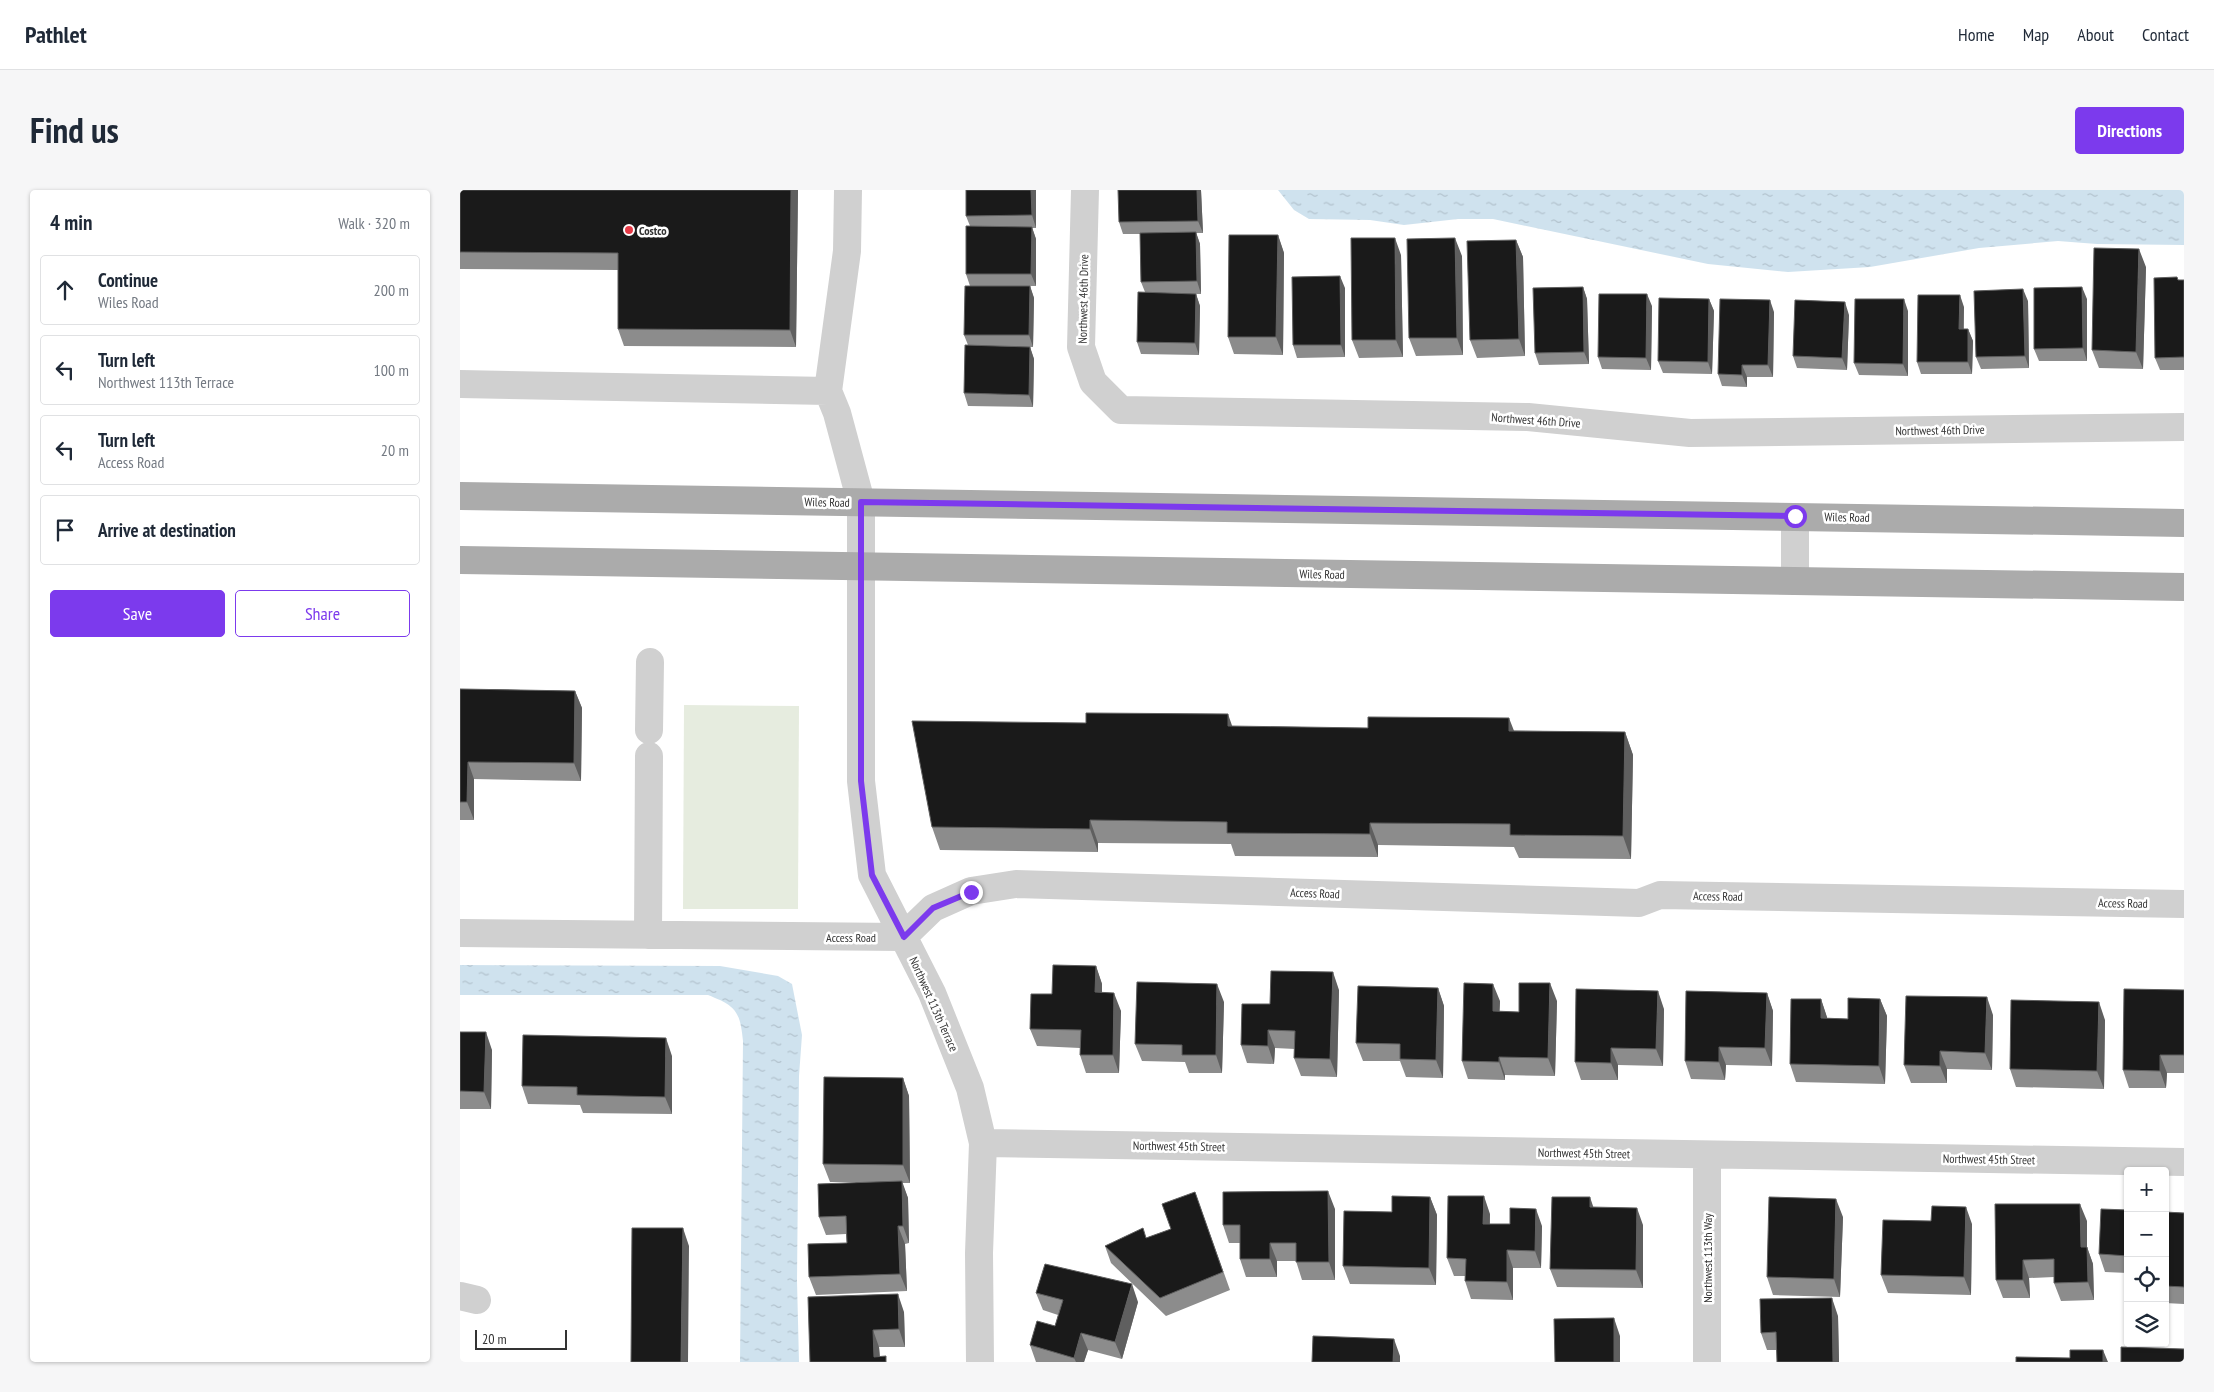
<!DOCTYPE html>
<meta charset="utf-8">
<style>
body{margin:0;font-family:"PT Sans Narrow",sans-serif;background:#f6f6f7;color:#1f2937}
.controls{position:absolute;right:15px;bottom:15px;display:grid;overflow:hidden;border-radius:5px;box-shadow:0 1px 4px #0004}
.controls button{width:45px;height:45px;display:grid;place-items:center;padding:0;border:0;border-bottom:1px solid #e0e1e3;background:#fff;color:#1f2937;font:25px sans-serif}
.scale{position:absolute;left:15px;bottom:12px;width:92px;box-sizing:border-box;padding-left:5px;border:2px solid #333;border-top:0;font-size:14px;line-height:18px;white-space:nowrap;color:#333;-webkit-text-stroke:4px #fff;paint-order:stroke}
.stop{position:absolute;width:15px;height:15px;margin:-11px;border:4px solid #7c3aed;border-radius:50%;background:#fff}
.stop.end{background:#7c3aed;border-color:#fff;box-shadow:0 1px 5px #0008}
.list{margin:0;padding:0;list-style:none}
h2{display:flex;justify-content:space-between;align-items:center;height:65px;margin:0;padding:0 20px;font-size:21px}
h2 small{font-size:16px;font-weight:400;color:#747a83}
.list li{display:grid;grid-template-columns:32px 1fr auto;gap:15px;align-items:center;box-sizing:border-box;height:70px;margin:0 10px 10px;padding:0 10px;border:1px solid #e0e1e3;border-radius:5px}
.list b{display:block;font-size:19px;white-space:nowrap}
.list p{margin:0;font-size:16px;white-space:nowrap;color:#747a83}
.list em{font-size:16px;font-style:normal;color:#747a83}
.actions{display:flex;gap:10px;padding:15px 20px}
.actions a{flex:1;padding:11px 0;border:1px solid #7c3aed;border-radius:5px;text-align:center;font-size:18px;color:#7c3aed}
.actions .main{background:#7c3aed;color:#fff}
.icon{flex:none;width:28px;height:28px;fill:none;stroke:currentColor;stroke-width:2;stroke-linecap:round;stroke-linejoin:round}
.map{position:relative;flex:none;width:1724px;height:1172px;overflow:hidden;border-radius:5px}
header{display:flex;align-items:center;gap:30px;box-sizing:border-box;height:70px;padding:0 25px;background:#fff;border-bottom:1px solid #e0e1e3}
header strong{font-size:24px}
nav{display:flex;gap:28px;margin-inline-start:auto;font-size:18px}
.intro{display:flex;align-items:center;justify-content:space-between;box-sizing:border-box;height:120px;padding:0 30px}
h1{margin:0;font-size:35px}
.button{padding:12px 22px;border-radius:5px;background:#7c3aed;color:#fff;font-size:18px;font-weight:700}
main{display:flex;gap:30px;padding:0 30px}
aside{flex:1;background:#fff;border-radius:5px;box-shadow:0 1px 4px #0004}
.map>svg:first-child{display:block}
</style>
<header>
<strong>Pathlet</strong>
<nav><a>Home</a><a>Map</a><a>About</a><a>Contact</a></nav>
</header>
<div class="intro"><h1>Find us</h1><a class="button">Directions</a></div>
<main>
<aside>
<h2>4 min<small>Walk · 320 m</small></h2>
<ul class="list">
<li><svg class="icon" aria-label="ahead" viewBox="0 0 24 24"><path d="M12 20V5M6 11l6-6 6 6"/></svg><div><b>Continue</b><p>Wiles Road</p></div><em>200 m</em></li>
<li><svg class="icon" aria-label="left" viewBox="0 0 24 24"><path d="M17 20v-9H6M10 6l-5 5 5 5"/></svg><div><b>Turn left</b><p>Northwest 113th Terrace</p></div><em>100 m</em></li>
<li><svg class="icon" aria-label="left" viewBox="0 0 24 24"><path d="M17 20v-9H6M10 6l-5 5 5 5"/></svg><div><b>Turn left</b><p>Access Road</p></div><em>20 m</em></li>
<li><svg class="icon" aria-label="arrive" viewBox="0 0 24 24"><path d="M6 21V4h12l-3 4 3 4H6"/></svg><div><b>Arrive at destination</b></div></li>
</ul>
<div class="actions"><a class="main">Save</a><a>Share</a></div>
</aside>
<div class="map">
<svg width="1724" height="1172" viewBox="0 0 1724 1172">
<defs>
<pattern id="water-ripples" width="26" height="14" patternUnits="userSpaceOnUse" patternTransform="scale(1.25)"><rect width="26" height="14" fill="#cfe2ee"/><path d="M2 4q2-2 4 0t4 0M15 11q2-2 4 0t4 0" fill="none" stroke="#b2c2cd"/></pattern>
</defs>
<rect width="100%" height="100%" fill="#fff"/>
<!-- grass -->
<path fill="#e6ecdf" d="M224,515l115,1 -1,203h-115z"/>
<!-- water -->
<path fill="url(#water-ripples)" d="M818,0h906v55l-87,-1 -39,-3 -79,7 -109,19 -82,5 -80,-8 -215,-45h-35l-54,6 -34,-5 -61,-1 -15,-9z
M0,775l260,1 58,10 14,8 10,51 -3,41 -2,205 2,81h-59l3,-321c-3,-30 -7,-35 -35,-46h-248z"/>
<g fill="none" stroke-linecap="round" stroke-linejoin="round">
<!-- minor -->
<path stroke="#d0d0d0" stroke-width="28" d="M388,0l-1,61 -19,140 9,22 24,89v279l11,94 60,118 38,95 13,55 -4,110 1,109
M625,0l-4,157 12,35 28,28 407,7 162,16 494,-6
M0,194l368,7
M1335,327v64
M189,540l1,-68
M0,743l443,4 30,-29 38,-17 45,-7 623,19 21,-8 524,9
M188,745l1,-179
M523,953l1201,19
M1247,965v207
M0,1106l17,4"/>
<!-- major -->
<path stroke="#ababab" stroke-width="28" d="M0,306l1724,27
M0,370l1724,27"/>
</g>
<!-- wall -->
<path fill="#8c8c8c" d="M0,0h338l-2,157 -172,-1 -6,-17v-59l-158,-1z
M576,0v38h-4l4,11v47h-6l4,12 -1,49h-3l4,12 -1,48 -65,-1 -4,-13 4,-48 -4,-10 6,-49 -4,-12 4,-48 -4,-10z
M741,0l2,43h-7l4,11 1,50h-7h2l4,12 -1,49 -58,-1 -4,-12 8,-50 -4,-10 -1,-48h-17l-4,-12z
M818,45l6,18 -1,102 -49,-1 -6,-17z
M1056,50l7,17 2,99 -48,2 -7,-18z
M941,65l2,102 -44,1 -7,-18z
M1002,66l1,99 -47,1 -7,-18z
M1686,77l-3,102 -44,-1 -7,-18z
M1718,90h6v90h-24l-5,-12z
M1123,97l4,12 2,65 -50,1 -4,-12z
M885,98v69l-48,1 -4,-13z
M1249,109l5,12 -2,63 -49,-1 -5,-12z
M1627,109v62h-48l-5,-12z
M1568,111l1,67 -48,1 -5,-12z
M1192,116l-1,64 -49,-1 -4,-12z
M1504,117v22h4l5,12 -1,33h-51l-4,-12z
M1448,121v65l-49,-1 -5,-12z
M1314,122l-1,65h-26v10l-25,-1 -4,-12z
M1389,125l-2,55 -50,-2 -4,-12z
M0,499l115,2 7,17 -1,73 -107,-2v41h-14z
M773,537l392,5 8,23 -2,104 -112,-1 -5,-11 -136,-2v12l-143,-1 -4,-12 -133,-1v9l-158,-2 -8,-23z
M636,776l6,18v9l19,18 -2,62h-33l-6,-18v-7l-43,-2 -7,-17 22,-35z
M978,798l6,18 -1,72 -37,-1 -6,-16h-37l-7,-18z
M879,800l-2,87 -36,-1 -7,-18 1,-9 -20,-1 -1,16 -27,-1 -6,-18 29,-41z
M1724,800v83h-17l-1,15h-37l-6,-18z
M1307,803l6,18 -1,55 -46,-1 -1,15 -34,-1 -6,-18z
M1361,809l6,19 21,1 32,-20 7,17 -2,68 -89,-2 -6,-18z
M1040,811l-1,11h20l38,-11 -2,75 -50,-1v5l-37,-1 -6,-18z
M764,812l-2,71h-33l-4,-11 -43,-1 -7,-17z
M1204,819l-1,57 -45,-1v15h-37l-6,-18z
M1533,825l-1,55 -45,-1v14h-36l-7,-18z
M1645,830l-1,69 -88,-2 -6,-18z
M0,842l32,18 -1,59h-31z
M212,866v58l-89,-1 -3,-8 -52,-1 -6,-18z
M443,888l6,18 1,87h-8l6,15 1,45 -4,1 2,47 -91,4 -7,-18 38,-34 -1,-9 -20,1 -7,-18 37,-35h-26l-7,-18z
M735,1002l35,98 -64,26 -55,-53 -6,-17 41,-8 25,-9z
M970,1007l7,18 -1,70 -86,-1 -7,-18 49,-54z
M1535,1014l92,17v26l6,17 1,36 -33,1 -7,-18v-6l-25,1 1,20h-27l-7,-18z
M1134,1017l49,18v63l-86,-1 -7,-18z
M875,1019v71h-33l-6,-19h-19v16h-31l-6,-18v-16h-11l-6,-18z
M1668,1020v63l-23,-1 -6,-18z
M1705,1022l19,1v91l-19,-1z
M1030,1024v10l52,2 -1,42h-28v32l-42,-1 -6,-18v-5h-11l-7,-18z
M1383,1027l-3,80 -67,-2 -6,-18z
M1512,1034l-1,71 -83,-2 -7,-18z
M576,1103l102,9 -16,57 -34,-9 -4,12h-48l-6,-17 25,-19 3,-11 -15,-5z
M444,1122l1,35h-26l1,9 -70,6z
M1378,1126l1,46h-62v-12h-10l-6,-17z"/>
<!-- shaded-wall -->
<path fill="#5f5f5f" d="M331,0h7l-2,157 -6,-17z
M571,0h5v38l-4,-13z
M737,0h4l2,43 -5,-12z
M572,37l4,12v47l-5,-12z
M736,42l4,12 1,50 -4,-13z
M818,45l6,18 -1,102 -7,-18z
M935,48l6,17 2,102 -7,-17z
M995,48l7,18 1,99 -6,-17z
M1056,50l7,17 2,99 -6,-17z
M1679,59l7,18 -3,102 -7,-17z
M880,86l5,12v69l-4,-12z
M570,96l4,12 -1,49 -4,-12z
M1123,97l4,12 2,65 -5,-12z
M1622,97l5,12v62l-4,-13z
M1563,99l5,12 1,67 -4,-12z
M736,104l4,12 -1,49 -4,-12z
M1187,104l5,12 -1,64 -5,-12z
M1500,105l4,12 -1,34 -4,-12z
M1249,109l5,12 -2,63 -4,-12z
M1444,109l4,12v65l-5,-12z
M1310,110l4,12 -1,65 -5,-12z
M1385,112l4,13 -2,55 -5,-12z
M1508,139l5,12 -1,33 -4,-12z
M570,157l4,12 -1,48 -4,-12z
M1282,175l5,12v10l-5,-12z
M115,501l7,17 -1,73 -7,-18z
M768,524l8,23 -8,-11z
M1049,528l9,23 -9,-10z
M1165,542l8,23 -2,104 -8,-23z
M8,572l6,17v41l-7,-18z
M630,630l8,23v9l-8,-23z
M910,633l8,22v12l-8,-23z
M636,776l6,18v26l-7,-18z
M873,782l6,18 -2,87 -7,-18z
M1090,793l7,18 -2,75 -7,-18z
M757,794l7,18 -2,71 -6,-18z
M1033,794l7,17 -1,28 -6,-18z
M978,798l6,18 -1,72 -7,-18z
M1198,801l6,18 -1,57 -7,-17z
M654,803l7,18 -2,62 -6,-18z
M1307,803l6,18 -1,55 -7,-18z
M1527,807l6,18 -1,55 -7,-17z
M1361,809l6,18v19l-6,-18z
M1420,809l7,17 -2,68 -6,-18z
M1639,812l6,18 -1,69 -7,-18z
M808,840l7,18 -1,16 -6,-18z
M26,842l6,18 -1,59 -7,-17z
M206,848l6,18v58l-7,-17z
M1259,857l7,18 -1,15 -6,-18z
M1151,858l7,17v15l-7,-17z
M1480,861l7,18v14l-7,-17z
M1700,865l7,18 -1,15 -6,-17z
M1039,867l6,18v5l-6,-18z
M443,888l6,18 1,87 -7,-18z
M442,991l6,17 1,45 -6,-17z
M868,1001l7,18v71l-6,-18z
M1024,1006l6,18 -1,27 -6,-17z
M970,1007l7,18 -1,70 -7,-17z
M1130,1007l6,18 -6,-8z
M1376,1009l7,18 -3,80 -6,-18z
M1620,1014l7,17v26l6,17 1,36 -6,-18 -7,-35z
M1506,1017l6,17 -1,71 -7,-18z
M1177,1018l6,17v63l-7,-18z
M1076,1019l6,17 -1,42 -6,-17z
M438,1036l7,18 2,47 -7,-17z
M223,1038l6,18 -1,116h-7z
M810,1053l7,18v16l-7,-18z
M1047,1060l6,18v32l-6,-18z
M1563,1070l6,18 1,20 -7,-18z
M672,1094l6,18 -16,57 -7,-17z
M438,1104l6,18 1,35 -6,-18z
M1372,1108l6,18 1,46h-6z
M1154,1128l6,18v26h-6z
M413,1140l6,17 1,15 -6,-5z
M621,1143l7,17 -4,12h-8l-2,-4z
M934,1149l6,17v6h-7z
M1643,1160l5,12h-5z"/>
<!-- building -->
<path fill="#1a1a1a" stroke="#5f5f5f" d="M0,0h331l-1,140 -172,-1v-76l-158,-1z
M506,0h65l1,25 -66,1z
M658,0h79l1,31 -79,1z
M506,36l66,1 -1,47h-65z
M736,42l1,49 -56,1 -1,-49z
M769,45h49l-2,102h-48z
M891,48h44l1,102h-44z
M995,48l2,100h-48l-2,-99z
M1056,50l3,99 -49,1 -3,-99z
M1634,58l45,1 -3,103 -44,-2z
M880,86l1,69h-48l-1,-68z
M1717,87l1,3h6v77l-29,1 -1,-80z
M505,96h65l-1,49h-65z
M1123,97l1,65 -49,1 -2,-65z
M1622,97l1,61 -49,1v-61z
M1563,99l2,67 -49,1 -2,-66z
M678,102l58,2 -1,49 -58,-1z
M1139,104h48l-1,64 -48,-1z
M1458,105h42l-1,34h9v33h-51z
M1199,108l50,1 -1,63 -50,-1z
M1260,109l50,1 -2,65h-26v10l-24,-1z
M1395,109h49l-1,65 -49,-1z
M1335,110l50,2 -3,56 -49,-2z
M505,155l65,2 -1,48 -65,-2z
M0,499l115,2 -1,72 -106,-1 -1,40h-7z
M626,523l142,1v12l140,2v-11l141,1v13l116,1 -2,104 -113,-1v-11l-140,-1v11l-143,-1v-11l-137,-2v9l-158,-2 -20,-106 174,2z
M593,775l43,1 -1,26 19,1 -1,62h-33l1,-25 -51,-1 1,-35h21z
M811,781l62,1 -3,87 -36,-1 1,-27 -27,-1v16l-27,-1 1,-41h28z
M677,792l80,2 -1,71h-34v-10l-47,-1z
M1004,793l29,1v27l26,1v-29h31l-2,75 -49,-1v5l-37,-1z
M898,796l80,2 -2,72 -36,-1v-15l-44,-1z
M1116,799l82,2 -2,58 -45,-1v15l-36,-1z
M1664,799l60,1v65h-24v16l-37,-1z
M1226,801l81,2 -2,55 -46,-1v15l-34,-1z
M1446,806l81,1 -2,56 -45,-2v15l-36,-1z
M1388,808l32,1 -1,67 -89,-2 1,-65h30v19l27,1z
M1551,810l88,2 -2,69 -87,-2z
M0,842h26l-2,60 -24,-1z
M63,845l143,3 -1,59 -88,-2v-8l-55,-1z
M364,887l79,1v87l-80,-1z
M442,991l1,45h-5l2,48 -91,3 -1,-33 39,-1 -1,-27 -27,1 -1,-33z
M868,1001l1,71h-33v-19h-26v16h-30v-34h-17v-33z
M735,1002l28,80 -63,26 -55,-52 38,-18 3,10 25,-9 -9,-25z
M932,1006l38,1 -1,71 -86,-2 1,-55 48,1z
M988,1006h36l-1,28h27v-16l26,1 -1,42 -28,-1v32l-42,-1 1,-22 -19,-1z
M1092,1007h38v10l47,1 -1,62 -86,-1z
M1309,1007l67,2 -2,80 -67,-2z
M1535,1014h85l1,43h6l1,35 -34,1v-24l-31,1v20h-27z
M1472,1016l34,1 -2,70 -83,-2 2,-55 48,1z
M1641,1019l27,1v46l-29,-2z
M1705,1022l19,1v74l-19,-1z
M172,1038h51l-2,134h-50z
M585,1074l87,20 -17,58 -34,-9 -7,25 -44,-13 7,-24 18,5 8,-26 -27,-7z
M438,1104l1,35 -26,1 1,27 12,-1v6h-76l-2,-65z
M1372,1108l1,64h-56l-1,-30 -15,1 -1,-34z
M1154,1128v44h-59l-1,-43z
M853,1146l81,3 -1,23h-81z
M1661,1157l63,2v13h-63z
M1610,1160h33v12h-87v-5l54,1z"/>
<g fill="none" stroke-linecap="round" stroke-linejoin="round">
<!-- route -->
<path stroke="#7c3aed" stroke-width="6" d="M511,702l-38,16 -29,29 -32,-62 -11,-94v-279l934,14"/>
</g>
<!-- markers -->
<circle fill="#e63946" stroke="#fff" stroke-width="2" cx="169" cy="40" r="5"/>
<g text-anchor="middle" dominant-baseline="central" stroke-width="5" stroke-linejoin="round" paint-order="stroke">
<!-- poi labels -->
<g font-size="12" font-weight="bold" fill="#333" stroke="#fff" text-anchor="start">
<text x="179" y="40">Costco</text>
</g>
<!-- street labels -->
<g font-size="12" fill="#333" stroke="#fff">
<text transform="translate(623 109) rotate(-89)">Northwest 46th Drive</text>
<text transform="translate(1076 230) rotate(4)">Northwest 46th Drive</text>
<text transform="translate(1480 240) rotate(-1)">Northwest 46th Drive</text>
<text transform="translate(367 312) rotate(1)">Wiles Road</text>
<text transform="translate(1387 327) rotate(1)">Wiles Road</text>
<text transform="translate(862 384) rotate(1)">Wiles Road</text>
<text transform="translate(855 703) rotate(2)">Access Road</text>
<text transform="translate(1258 706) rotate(1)">Access Road</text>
<text transform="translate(1663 713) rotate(1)">Access Road</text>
<text x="391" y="747">Access Road</text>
<text transform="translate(474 814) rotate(66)">Northwest 113th Terrace</text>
<text transform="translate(719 956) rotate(1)">Northwest 45th Street</text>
<text transform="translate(1124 963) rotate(1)">Northwest 45th Street</text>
<text transform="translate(1529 969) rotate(1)">Northwest 45th Street</text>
<text transform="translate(1247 1068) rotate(-90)">Northwest 113th Way</text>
</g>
</g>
</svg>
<div class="controls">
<button>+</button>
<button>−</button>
<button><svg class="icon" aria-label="locate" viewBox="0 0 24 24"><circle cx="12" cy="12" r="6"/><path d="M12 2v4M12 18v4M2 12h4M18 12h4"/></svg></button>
<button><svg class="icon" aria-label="layers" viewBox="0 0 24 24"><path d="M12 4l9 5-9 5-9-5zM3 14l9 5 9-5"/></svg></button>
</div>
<div class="scale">20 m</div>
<div class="stop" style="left:1335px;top:326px"></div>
<div class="stop end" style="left:511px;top:702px"></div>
</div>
</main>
